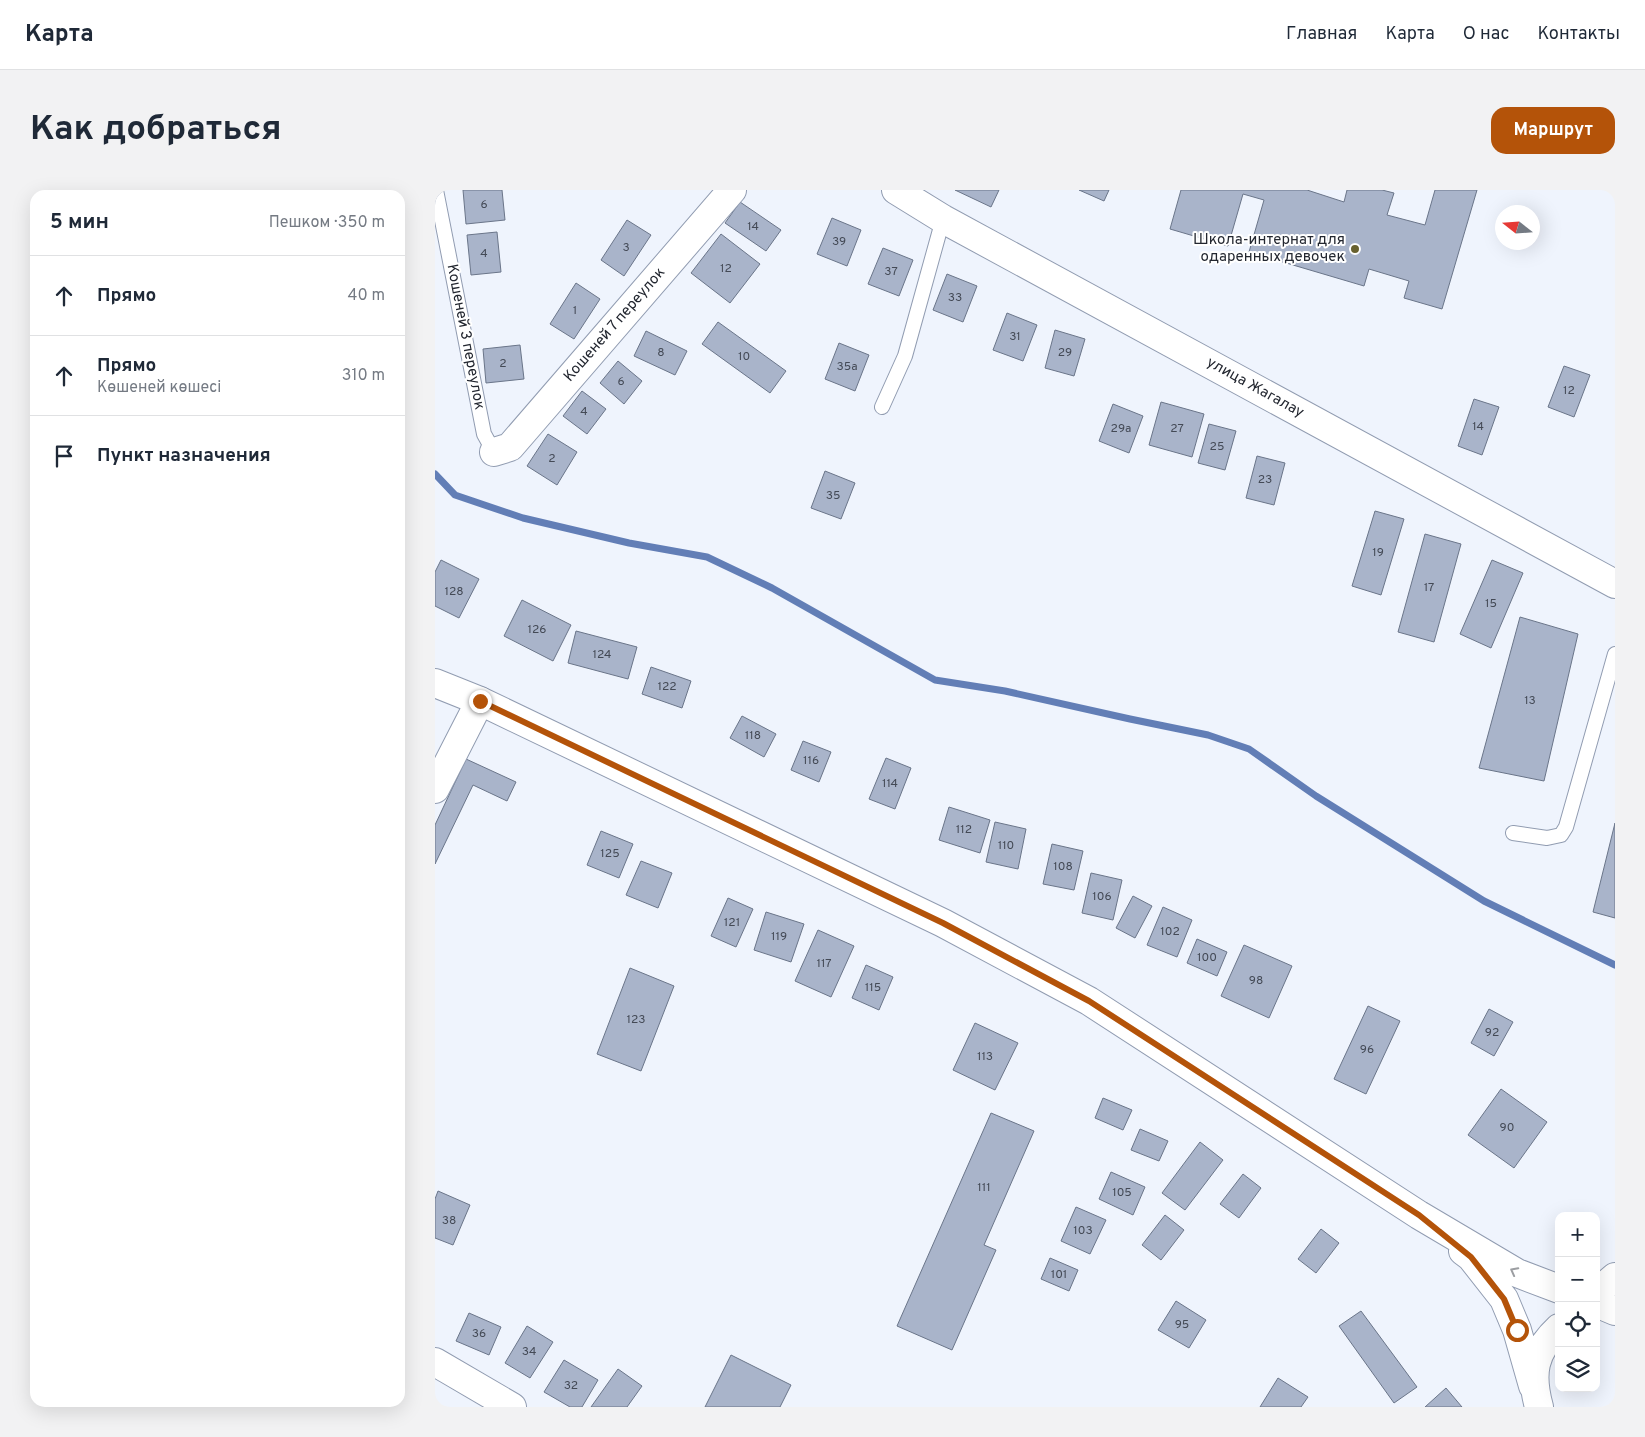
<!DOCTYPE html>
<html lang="ru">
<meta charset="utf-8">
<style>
body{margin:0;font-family:Overpass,sans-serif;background:#f2f2f3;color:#1f2937}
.controls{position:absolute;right:15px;bottom:15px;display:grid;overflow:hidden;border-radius:10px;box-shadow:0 5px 20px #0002}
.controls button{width:45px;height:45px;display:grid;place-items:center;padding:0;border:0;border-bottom:1px solid #e0e1e3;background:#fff;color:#1f2937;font:25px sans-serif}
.compass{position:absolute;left:1060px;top:15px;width:45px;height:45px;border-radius:50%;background:#fff;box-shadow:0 5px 20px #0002;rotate:287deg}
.stop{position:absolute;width:15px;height:15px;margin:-11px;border:4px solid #b45309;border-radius:50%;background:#fff}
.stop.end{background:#b45309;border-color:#fff;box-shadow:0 1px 5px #0008}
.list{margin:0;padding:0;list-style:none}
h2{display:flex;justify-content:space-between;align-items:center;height:65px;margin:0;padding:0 20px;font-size:21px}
h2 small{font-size:16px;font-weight:400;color:#747a83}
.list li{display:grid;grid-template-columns:32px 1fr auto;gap:15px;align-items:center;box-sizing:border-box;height:80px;padding:0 20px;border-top:1px solid #e0e1e3}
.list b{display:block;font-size:19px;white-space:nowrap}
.list p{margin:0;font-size:16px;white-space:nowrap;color:#747a83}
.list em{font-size:16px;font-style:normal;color:#747a83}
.icon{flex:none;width:28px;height:28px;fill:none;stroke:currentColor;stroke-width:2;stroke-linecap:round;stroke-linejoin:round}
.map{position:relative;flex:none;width:1180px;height:1217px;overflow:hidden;border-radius:15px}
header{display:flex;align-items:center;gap:30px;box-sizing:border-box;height:70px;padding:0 25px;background:#fff;border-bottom:1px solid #e0e1e3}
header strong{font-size:24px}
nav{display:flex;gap:28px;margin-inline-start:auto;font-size:18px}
.intro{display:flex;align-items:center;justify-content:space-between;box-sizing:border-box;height:120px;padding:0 30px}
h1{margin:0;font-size:35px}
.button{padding:12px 22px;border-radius:15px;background:#b45309;color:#fff;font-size:18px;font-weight:700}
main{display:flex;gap:30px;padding:0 30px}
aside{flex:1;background:#fff;border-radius:15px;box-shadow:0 5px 20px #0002}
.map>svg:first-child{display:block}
</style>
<header>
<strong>Карта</strong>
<nav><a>Главная</a><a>Карта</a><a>О нас</a><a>Контакты</a></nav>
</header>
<div class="intro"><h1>Как добраться</h1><a class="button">Маршрут</a></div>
<main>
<aside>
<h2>5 мин<small>Пешком · 350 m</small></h2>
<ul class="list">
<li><svg class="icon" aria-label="ahead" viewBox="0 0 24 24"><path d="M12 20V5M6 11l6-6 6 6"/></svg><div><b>Прямо</b></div><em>40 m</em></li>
<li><svg class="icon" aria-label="ahead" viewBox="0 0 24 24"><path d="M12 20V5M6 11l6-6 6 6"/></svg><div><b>Прямо</b><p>Көшеней көшесі</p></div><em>310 m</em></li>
<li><svg class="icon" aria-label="arrive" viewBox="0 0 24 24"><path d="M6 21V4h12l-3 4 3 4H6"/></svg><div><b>Пункт назначения</b></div></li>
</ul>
</aside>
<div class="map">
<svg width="1180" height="1217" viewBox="0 0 1180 1217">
<rect width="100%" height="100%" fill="#eff4fd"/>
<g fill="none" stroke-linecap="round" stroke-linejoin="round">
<!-- stream -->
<path stroke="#627eb6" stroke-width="7" d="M0,284l20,21 68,23 106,25 78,14 65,31 163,92 70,11 125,28 78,16 41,14 67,47 168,105 131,64"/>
</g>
<!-- building -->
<path fill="#a9b4ca" stroke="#6a7589" d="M28,0h39l3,30 -39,4z
M520,0h44l-8,17z
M644,0h30l-5,11z
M746,0h126l37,12 3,-12h35l12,3 -7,22 38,10 10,-35h42l-35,119 -38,-11 5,-17 -40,-12 -5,17 -115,-34 15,-52 -21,-6 -15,52 -58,-17z
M305,12l41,28 -15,21 -41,-28z
M397,28l29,12 -14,36 -30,-12z
M192,30l24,15 -27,41 -23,-16z
M62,42l4,40 -30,3 -4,-40z
M286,44l39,30 -30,39 -39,-30z
M448,58l30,12 -14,36 -31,-12z
M512,84l30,12 -14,36 -30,-12z
M141,93l24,16 -26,40 -24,-15z
M572,123l30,12 -14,36 -30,-11z
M283,132l68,49 -16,22 -68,-49z
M620,140l30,9 -11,37 -29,-8z
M211,141l41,20 -12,24 -41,-19z
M404,153l30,12 -14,36 -30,-12z
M85,155l4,34 -38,4 -3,-34z
M183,171l24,20 -18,23 -24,-21z
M1129,176l26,9 -16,42 -26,-10z
M147,201l24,18 -19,25 -24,-18z
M1039,209l25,8 -17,48 -24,-9z
M726,212l43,12 -12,43 -43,-12z
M678,214l30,12 -14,37 -30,-12z
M774,234l27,7 -11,39 -27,-7z
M113,244l29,18 -20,33 -30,-19z
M822,266l28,7 -11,42 -28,-7z
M390,281l30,12 -14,36 -30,-11z
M940,321l29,8 -23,76 -29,-9z
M990,344l36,10 -27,98 -36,-10z
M6,370l38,19 -20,39 -24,-12v-34z
M1057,370l31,13 -32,75 -31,-14z
M87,410l49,25 -18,36 -49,-25z
M1085,427l58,17 -34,147 -65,-13z
M141,441l61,16 -9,32 -60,-16z
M216,477l40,14 -9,27 -40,-14z
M307,526l34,18 -12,23 -34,-19z
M368,551l28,11 -12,30 -28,-12z
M451,568l25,10 -16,41 -26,-10z
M31,569l50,23 -9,19 -34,-16 -38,79v-39z
M514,617l41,13 -10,33 -41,-13z
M560,632l31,7 -8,40 -32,-7z
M1180,633v95l-22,-6z
M166,641l32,13 -14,34 -32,-13z
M617,654l31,7 -9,39 -31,-6z
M206,671l31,12 -14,35 -32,-13z
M656,683l31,7 -9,40 -31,-7z
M698,706l19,10 -17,32 -19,-10z
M293,708l25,11 -17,38 -25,-11z
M728,717l29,13 -15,37 -30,-12z
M331,722l38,12 -13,38 -37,-12z
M383,740l36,16 -23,51 -36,-16z
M762,749l30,13 -10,24 -30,-13z
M809,755l48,21 -23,52 -48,-22z
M431,775l27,12 -14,33 -27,-12z
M195,778l44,18 -33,85 -44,-17z
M933,816l32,15 -34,73 -32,-15z
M1054,819l24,13 -19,34 -23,-13z
M540,833l43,20 -23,47 -42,-20z
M1066,899l46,33 -33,46 -46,-33z
M668,908l29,12 -9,20 -28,-12z
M556,923l43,18 -50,114 12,5 -44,100 -55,-24z
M705,939l28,12 -9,20 -28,-11z
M765,952l23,18 -38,50 -23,-17z
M676,982l34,15 -12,28 -34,-16z
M808,984l18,14 -22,30 -19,-14z
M3,1001l32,14 -17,40 -18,-7v-39z
M641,1017l30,13 -16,34 -29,-13z
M730,1025l19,15 -23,30 -19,-15z
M886,1039l18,14 -23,30 -18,-14z
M615,1068l28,12 -9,21 -28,-12z
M741,1111l30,19 -17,28 -31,-18z
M926,1121l56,76 -23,16 -55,-77z
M34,1123l32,14 -12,28 -33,-14z
M92,1136l26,16 -23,36 -25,-15z
M296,1165l60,30 -11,22h-75z
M129,1170l34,20 -16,27h-12l-26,-15z
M183,1179l24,17 -15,21h-36z
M843,1188l30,19 -7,10h-41z
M1011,1198l16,19h-37z"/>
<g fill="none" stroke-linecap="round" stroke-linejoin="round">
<defs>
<path id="service" d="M1,0l48,244 10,18
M447,217l23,-51 38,-137
M1078,643l34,5 14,-3 5,-8 49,-173"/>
<path id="minor" d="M461,0l47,29 672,365
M59,262l16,-5 222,-257
M0,599l45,-88
M0,1172l77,45"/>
<path id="secondary" d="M0,493l45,18 463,222 146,78 330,214 98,58 42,16
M1028,1061l8,6 33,42 13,31 16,56
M1161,1103l19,-16
M1161,1113l19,8
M1104,1217c-9,-33 -6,-55 20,-79"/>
</defs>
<!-- service casing -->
<use href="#service" stroke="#919cb1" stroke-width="16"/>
<!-- minor casing -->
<use href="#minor" stroke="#919cb1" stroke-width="30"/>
<!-- secondary casing -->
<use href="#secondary" stroke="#919cb1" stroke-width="30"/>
<!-- service -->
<use href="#service" stroke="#fff" stroke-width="14"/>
<!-- minor -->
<use href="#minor" stroke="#fff" stroke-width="28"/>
<!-- secondary -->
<use href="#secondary" stroke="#fff" stroke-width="28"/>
</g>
<!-- one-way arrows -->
<defs><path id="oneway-chevron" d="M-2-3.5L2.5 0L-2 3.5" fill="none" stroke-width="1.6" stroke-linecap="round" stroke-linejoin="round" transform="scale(1.25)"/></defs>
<use stroke="#9c9ea2" href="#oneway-chevron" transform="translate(1079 1081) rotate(-152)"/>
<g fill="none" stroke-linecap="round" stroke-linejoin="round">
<!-- route -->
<path stroke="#b45309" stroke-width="6" d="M45,511l463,222 146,78 330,214 52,42 33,42 13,31"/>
</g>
<!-- markers -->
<circle fill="#68612e" stroke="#fff" stroke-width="2" cx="920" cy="59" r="5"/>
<g text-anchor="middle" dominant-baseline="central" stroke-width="4" stroke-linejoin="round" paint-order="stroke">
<!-- number labels -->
<g font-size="12" fill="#444a56">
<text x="49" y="15">6</text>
<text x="318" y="37">14</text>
<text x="404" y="52">39</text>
<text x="191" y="58">3</text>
<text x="49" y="64">4</text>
<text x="291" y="79">12</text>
<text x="456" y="82">37</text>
<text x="520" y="108">33</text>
<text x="140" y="121">1</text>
<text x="580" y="147">31</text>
<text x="226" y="163">8</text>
<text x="630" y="163">29</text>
<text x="309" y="167">10</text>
<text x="68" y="174">2</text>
<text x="412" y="177">35а</text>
<text x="186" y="192">6</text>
<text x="1134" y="201">12</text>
<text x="149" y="222">4</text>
<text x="1043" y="237">14</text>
<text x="686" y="239">29а</text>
<text x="742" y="239">27</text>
<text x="782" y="257">25</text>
<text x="117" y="269">2</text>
<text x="830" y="290">23</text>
<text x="398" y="306">35</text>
<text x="943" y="363">19</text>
<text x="994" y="398">17</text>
<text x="19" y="402">128</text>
<text x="1056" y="414">15</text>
<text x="102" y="440">126</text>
<text x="167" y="465">124</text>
<text x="232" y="497">122</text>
<text x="1095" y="511">13</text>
<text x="318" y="546">118</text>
<text x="376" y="571">116</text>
<text x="455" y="594">114</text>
<text x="529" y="640">112</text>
<text x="571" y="656">110</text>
<text x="175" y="664">125</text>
<text x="628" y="677">108</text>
<text x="667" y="707">106</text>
<text x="297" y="733">121</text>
<text x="735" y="742">102</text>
<text x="344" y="747">119</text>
<text x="772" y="768">100</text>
<text x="389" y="774">117</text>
<text x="821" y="791">98</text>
<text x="438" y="798">115</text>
<text x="201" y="830">123</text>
<text x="1057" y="843">92</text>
<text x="932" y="860">96</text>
<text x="550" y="867">113</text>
<text x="1072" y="938">90</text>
<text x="549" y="998">111</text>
<text x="687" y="1003">105</text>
<text x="14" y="1031">38</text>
<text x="648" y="1041">103</text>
<text x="624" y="1085">101</text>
<text x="747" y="1135">95</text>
<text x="44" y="1144">36</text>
<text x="94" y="1162">34</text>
<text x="136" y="1196">32</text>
</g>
<!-- poi labels -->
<g font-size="15" fill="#232730" stroke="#fff" text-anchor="end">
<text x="910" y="50">Школа-интернат для<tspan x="910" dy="17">одаренных девочек</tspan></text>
</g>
<!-- street labels -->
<g font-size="15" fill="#232730" stroke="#fff">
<text transform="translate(180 135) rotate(-49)">Кошеней 7 переулок</text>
<text transform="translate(30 147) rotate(79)">Кошеней 3 переулок</text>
<text transform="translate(820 198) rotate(29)">улица Жагалау</text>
</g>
</g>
</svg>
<div class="controls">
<button>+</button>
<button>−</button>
<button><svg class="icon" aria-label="locate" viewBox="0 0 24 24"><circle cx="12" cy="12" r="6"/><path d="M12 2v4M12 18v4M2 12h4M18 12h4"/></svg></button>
<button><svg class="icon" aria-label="layers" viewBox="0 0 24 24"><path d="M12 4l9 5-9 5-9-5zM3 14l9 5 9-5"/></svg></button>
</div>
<svg class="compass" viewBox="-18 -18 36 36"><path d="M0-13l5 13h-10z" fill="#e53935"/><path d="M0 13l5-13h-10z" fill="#747a83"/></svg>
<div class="stop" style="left:1082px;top:1140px"></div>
<div class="stop end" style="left:45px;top:511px"></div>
</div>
</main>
